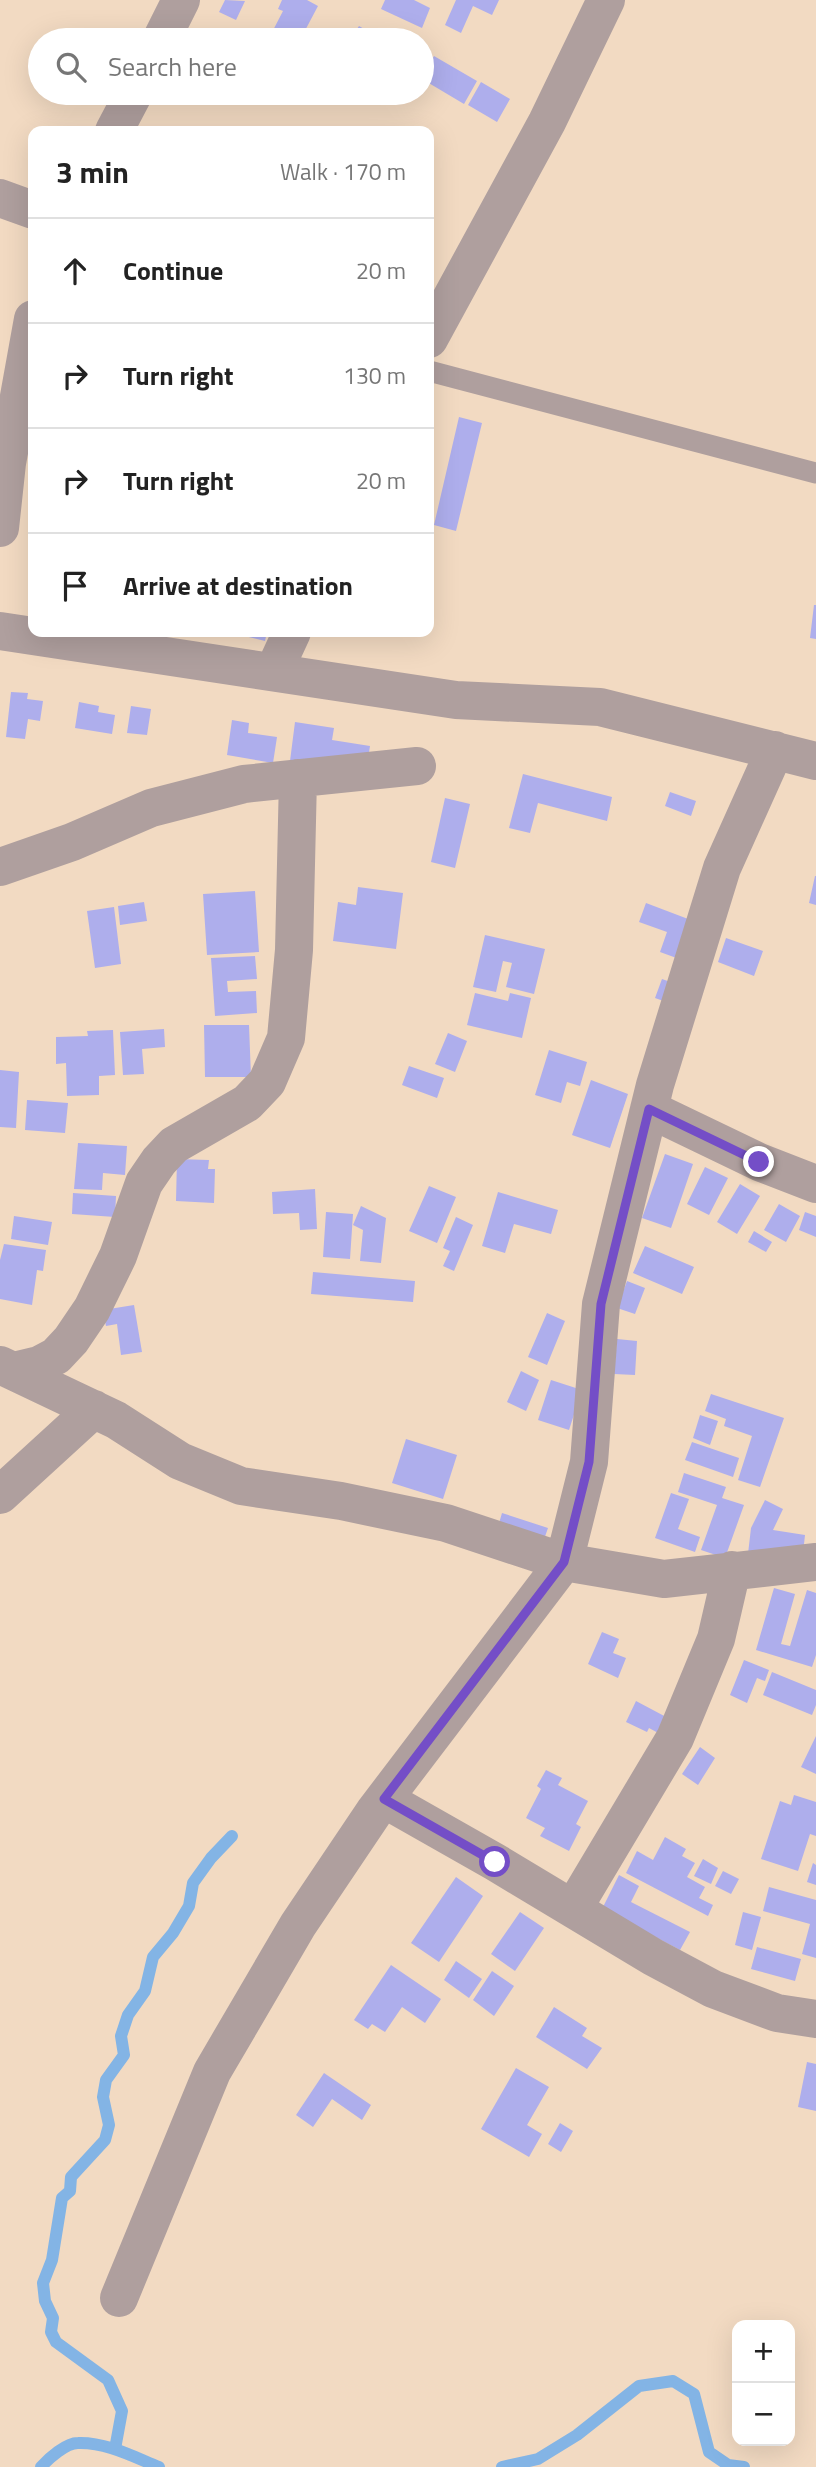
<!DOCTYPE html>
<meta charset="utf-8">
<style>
body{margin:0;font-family:"Titillium Web",sans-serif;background:#f2f2f2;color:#222}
.controls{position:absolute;right:21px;bottom:21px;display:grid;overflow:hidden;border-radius:14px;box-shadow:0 7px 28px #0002}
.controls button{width:63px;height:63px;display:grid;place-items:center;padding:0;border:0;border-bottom:2px solid #e0e0e0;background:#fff;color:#222;font:35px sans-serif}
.stop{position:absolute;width:21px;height:21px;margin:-16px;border:5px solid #744ec7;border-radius:50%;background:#fff}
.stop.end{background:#744ec7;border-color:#fff;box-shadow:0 2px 7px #0008}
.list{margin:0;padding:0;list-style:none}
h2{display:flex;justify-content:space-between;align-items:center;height:91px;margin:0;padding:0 28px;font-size:30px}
h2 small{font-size:23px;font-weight:400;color:#767676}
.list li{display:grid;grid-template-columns:46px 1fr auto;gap:21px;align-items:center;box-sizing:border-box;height:105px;padding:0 28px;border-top:2px solid #e0e0e0}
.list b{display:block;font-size:26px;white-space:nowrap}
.list em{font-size:23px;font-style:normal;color:#767676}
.icon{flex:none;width:38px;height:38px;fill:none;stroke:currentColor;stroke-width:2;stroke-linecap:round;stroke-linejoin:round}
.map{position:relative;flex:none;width:816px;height:2467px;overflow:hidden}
.search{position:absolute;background:#fff;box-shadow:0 7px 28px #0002;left:28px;top:28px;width:406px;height:77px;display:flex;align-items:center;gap:18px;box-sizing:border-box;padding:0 24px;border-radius:38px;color:#767676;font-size:26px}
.panel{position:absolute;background:#fff;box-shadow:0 7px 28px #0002;left:28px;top:126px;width:406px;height:511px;border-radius:14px}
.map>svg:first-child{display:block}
</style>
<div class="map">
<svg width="816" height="2467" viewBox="0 0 816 2467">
<rect width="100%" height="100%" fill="#f2dac2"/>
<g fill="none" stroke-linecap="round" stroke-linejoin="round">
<!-- stream -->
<path stroke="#83b4e5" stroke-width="12" d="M115,2449l7,-38 -14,-31 -52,-38 -5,-10 2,-14 -8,-17 -2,-18 9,-23 10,-62 8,-7 1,-14 34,-37 4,-15 -6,-28 3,-17 18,-25 -3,-19 7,-21 17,-24 8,-34 20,-24 16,-27 4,-23 18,-25 21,-22
M41,2467c8,-9 25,-24 37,-24 28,-1 56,14 81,24
M502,2467l36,-8 39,-24 62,-49 34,-5 21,13 15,58 19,13 16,2"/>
</g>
<!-- building -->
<path fill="#aeaeec" d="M225,0l20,1 -9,19 -17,-8z
M282,0h25l11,6 -18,34h-32l15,-29 -5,-2z
M385,0h29l16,8 -8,20 -41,-19z
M456,0h43l-7,15 -19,-9 -12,27 -16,-8z
M359,26l24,14h-33z
M422,48l9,5 -9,15z
M434,56l43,25 -13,23 -42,-25z
M481,82l29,17 -13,23 -29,-17z
M459,417l23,6 -26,108 -22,-6z
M814,605h2v34l-6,-1z
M228,632h39l-2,9z
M11,692l17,1 -1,6 16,2 -3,20 -12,-2 -3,20 -19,-2z
M79,702l20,4 -1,6 17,3 -3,19 -37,-6z
M131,706l20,3 -4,26 -20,-2z
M232,720l17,3 -1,10 29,4 -4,26 -46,-8z
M295,722l39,6 -2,12 38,6 -4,26 -76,-11z
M523,774l89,23 -5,24 -69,-18 -8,30 -21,-5z
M670,792l26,9 -5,15 -26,-10z
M445,798l25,6 -15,64 -24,-6z
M815,876h1v29l-7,-2z
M358,887l45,6 -7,56 -63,-8 5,-39 18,3z
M255,891l4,61 -52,3 -4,-61z
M144,902l3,19 -27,4 -2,-19z
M646,903l50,19 -14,38 -22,-8 7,-20 -28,-10z
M114,907l7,57 -26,4 -8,-57z
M485,935l60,14 -11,45 -28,-7 6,-24 -9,-2 -7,31 -23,-5z
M726,938l37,13 -9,25 -36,-14z
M255,956l2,23 -30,2 1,11 28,-1 1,22 -42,3 -4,-58z
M662,979l14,5 -7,19 -14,-5z
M475,993l33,8 2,-8 21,5 -9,40 -55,-13z
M204,1025h45l2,52h-46z
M164,1029l1,18 -23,2 2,25 -21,1 -3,-43z
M113,1030l2,45 -16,1v19l-32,1 -1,-33 -10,1v-27l32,-1 -1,-5z
M448,1033l19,8 -12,31 -20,-8z
M549,1050l38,12 -7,24 -13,-4 -6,21 -26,-8z
M409,1066l35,12 -7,20 -35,-13z
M0,1070l19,2 -3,56 -16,-1z
M591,1080l37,14 -18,54 -38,-13z
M27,1100l41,3 -3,30 -40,-3z
M78,1143l49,3 -2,29 -22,-2 -1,17 -28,-1z
M665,1154l28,10 -22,64 -29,-10z
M177,1159l32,1 -1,9h7l-1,34 -38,-2z
M705,1167l23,11 -19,37 -22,-11z
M740,1184l20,12 -23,38 -20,-12z
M429,1186l27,11 -19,46 -28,-12z
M315,1189l2,40 -17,1 -1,-17 -26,1 -1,-22z
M498,1192l60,18 -7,24 -37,-10 -9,29 -23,-7z
M73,1193l43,3 -1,21 -43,-3z
M779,1204l21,12 -14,26 -22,-12z
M361,1206l25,12 -5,45 -21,-2 3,-31 -10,-5z
M326,1212l27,2 -3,45 -27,-2z
M805,1212l11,4v21l-17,-7z
M14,1216l38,6 -4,23 -37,-6z
M456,1217l17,8 -19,46 -11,-5 7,-15 -7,-3z
M754,1231l18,11 -6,10 -18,-10z
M4,1244l42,6 -3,21 -6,-1 -5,35 -32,-6v-39z
M645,1246l49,21 -12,27 -49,-21z
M313,1272l102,9 -2,21 -102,-8z
M627,1281l18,7 -10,26 -18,-6z
M134,1305l8,47 -21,3 -4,-31 -11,2 -3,-16z
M547,1313l18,8 -18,44 -19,-8z
M617,1339l20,2 -2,34 -21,-1z
M521,1371l18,9 -13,31 -19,-9z
M551,1380l31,10 -13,40 -31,-10z
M711,1394l73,24 -24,69 -22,-7 14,-44 -28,-10 2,-7 -21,-8z
M700,1415l18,6 -8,24 -17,-7z
M406,1439l51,16 -14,44 -51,-16z
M692,1442l47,16 -6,19 -48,-17z
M684,1473l42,14 -4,11 22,7 -19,53 -24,-8 16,-45 -39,-13z
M671,1493l18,6 -11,30 22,8 -5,15 -40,-14z
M765,1500l18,9 -10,21 32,5 -4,36h-55l5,-43z
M502,1513l46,15 -8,23 -45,-14z
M774,1588l21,6 -14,50 9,2 17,-56 9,3v62l-4,12 -56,-17z
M602,1632l17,7 -6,14 13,5 -8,20 -30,-14z
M744,1660l25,10 -4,11 -8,-3 -10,25 -17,-8z
M772,1672l44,18v15l-4,10 -49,-20z
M636,1701l32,17 -8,16 -11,-6 -2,4 -21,-10z
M816,1736v38l-15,-7z
M700,1747l15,11 -17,27 -16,-11z
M546,1770l16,8 -4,7 30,16 -12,23 5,3 -12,24 -29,-15 5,-8 -19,-10 15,-29 -4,-3z
M794,1795l22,7v34l-6,-2 -12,37 -37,-12 19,-58 11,4z
M665,1837l21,12 -4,7 13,7 -8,14 18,10 -6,11 14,7 -5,11 -82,-43 11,-22 16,9z
M703,1859l15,9 -7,16 -17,-8z
M813,1863l3,2v20l-9,-3z
M723,1871l16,8 -8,15 -16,-8z
M619,1875l20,11 -8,16 59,30 -10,18 -78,-41z
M456,1877l27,19 -44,66 -28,-19z
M769,1887l47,13v58l-14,-4 8,-30 -47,-13z
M520,1912l24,16 -29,43 -24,-17z
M743,1912l18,5 -9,33 -17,-5z
M757,1947l44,12 -6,22 -44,-12z
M456,1961l26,18 -13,19 -25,-18z
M391,1965l50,34 -16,24 -23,-16 -17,25 -13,-8 -4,5 -14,-9z
M492,1971l22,15 -20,30 -21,-16z
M554,2007l33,21 -5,8 20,12 -15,21 -51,-32z
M807,2062l9,2v47l-18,-4z
M516,2068l33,19 -22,38 15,9 -13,23 -48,-28z
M324,2073l47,32 -9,15 -30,-21 -19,28 -17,-12z
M560,2123l13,8 -12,21 -13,-8z"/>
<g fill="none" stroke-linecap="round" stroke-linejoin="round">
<!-- service -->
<path stroke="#af9f9e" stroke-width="21" d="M429,371l387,102"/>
<!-- minor -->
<path stroke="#af9f9e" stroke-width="38" d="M161,40l20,-40
M114,131l20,-38
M0,198l33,12
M429,339l118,-217 59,-122
M0,528l7,-65 26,-144
M0,631l456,69 144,7 216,54
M274,671l18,-39
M0,867l72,-25 79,-34 93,-24 173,-18
M649,1109l110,53 57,22
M0,1365l116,55 64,41 61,25 100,15 105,22 118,39 100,17 152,-17
M14,1371l25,-6 17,-9 15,-16 21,-31 26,-53 26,-73 15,-22 15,-16 73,-42 20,-21 19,-44 8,-88 4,-172
M0,1495l94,-86
M384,1799l111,63 158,95 60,32 64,24 39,6
M573,1909l102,-171 41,-99 16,-69
M119,2298l93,-226 86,-147 76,-113 190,-250 25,-100 12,-158 54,-219 67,-217 53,-118"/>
</g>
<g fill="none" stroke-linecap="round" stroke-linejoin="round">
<!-- route -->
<path stroke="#744ec7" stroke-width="9" d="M495,1862l-111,-63 180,-237 25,-100 12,-158 48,-195 110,53"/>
</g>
</svg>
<div class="controls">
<button>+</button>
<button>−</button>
</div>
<div class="stop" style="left:495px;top:1862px"></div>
<div class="stop end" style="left:759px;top:1162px"></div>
<div class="search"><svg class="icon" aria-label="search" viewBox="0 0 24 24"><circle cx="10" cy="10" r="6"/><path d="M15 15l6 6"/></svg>Search here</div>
<section class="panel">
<h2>3 min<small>Walk · 170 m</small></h2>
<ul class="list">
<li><svg class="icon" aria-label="ahead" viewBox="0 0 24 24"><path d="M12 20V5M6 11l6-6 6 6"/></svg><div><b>Continue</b></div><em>20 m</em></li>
<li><svg class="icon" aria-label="right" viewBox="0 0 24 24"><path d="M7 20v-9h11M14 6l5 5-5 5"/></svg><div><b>Turn right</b></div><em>130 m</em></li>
<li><svg class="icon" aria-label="right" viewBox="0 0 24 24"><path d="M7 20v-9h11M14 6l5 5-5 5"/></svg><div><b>Turn right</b></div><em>20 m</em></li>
<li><svg class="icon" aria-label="arrive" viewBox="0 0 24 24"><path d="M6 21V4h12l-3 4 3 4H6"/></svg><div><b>Arrive at destination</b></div></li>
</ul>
</section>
</div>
